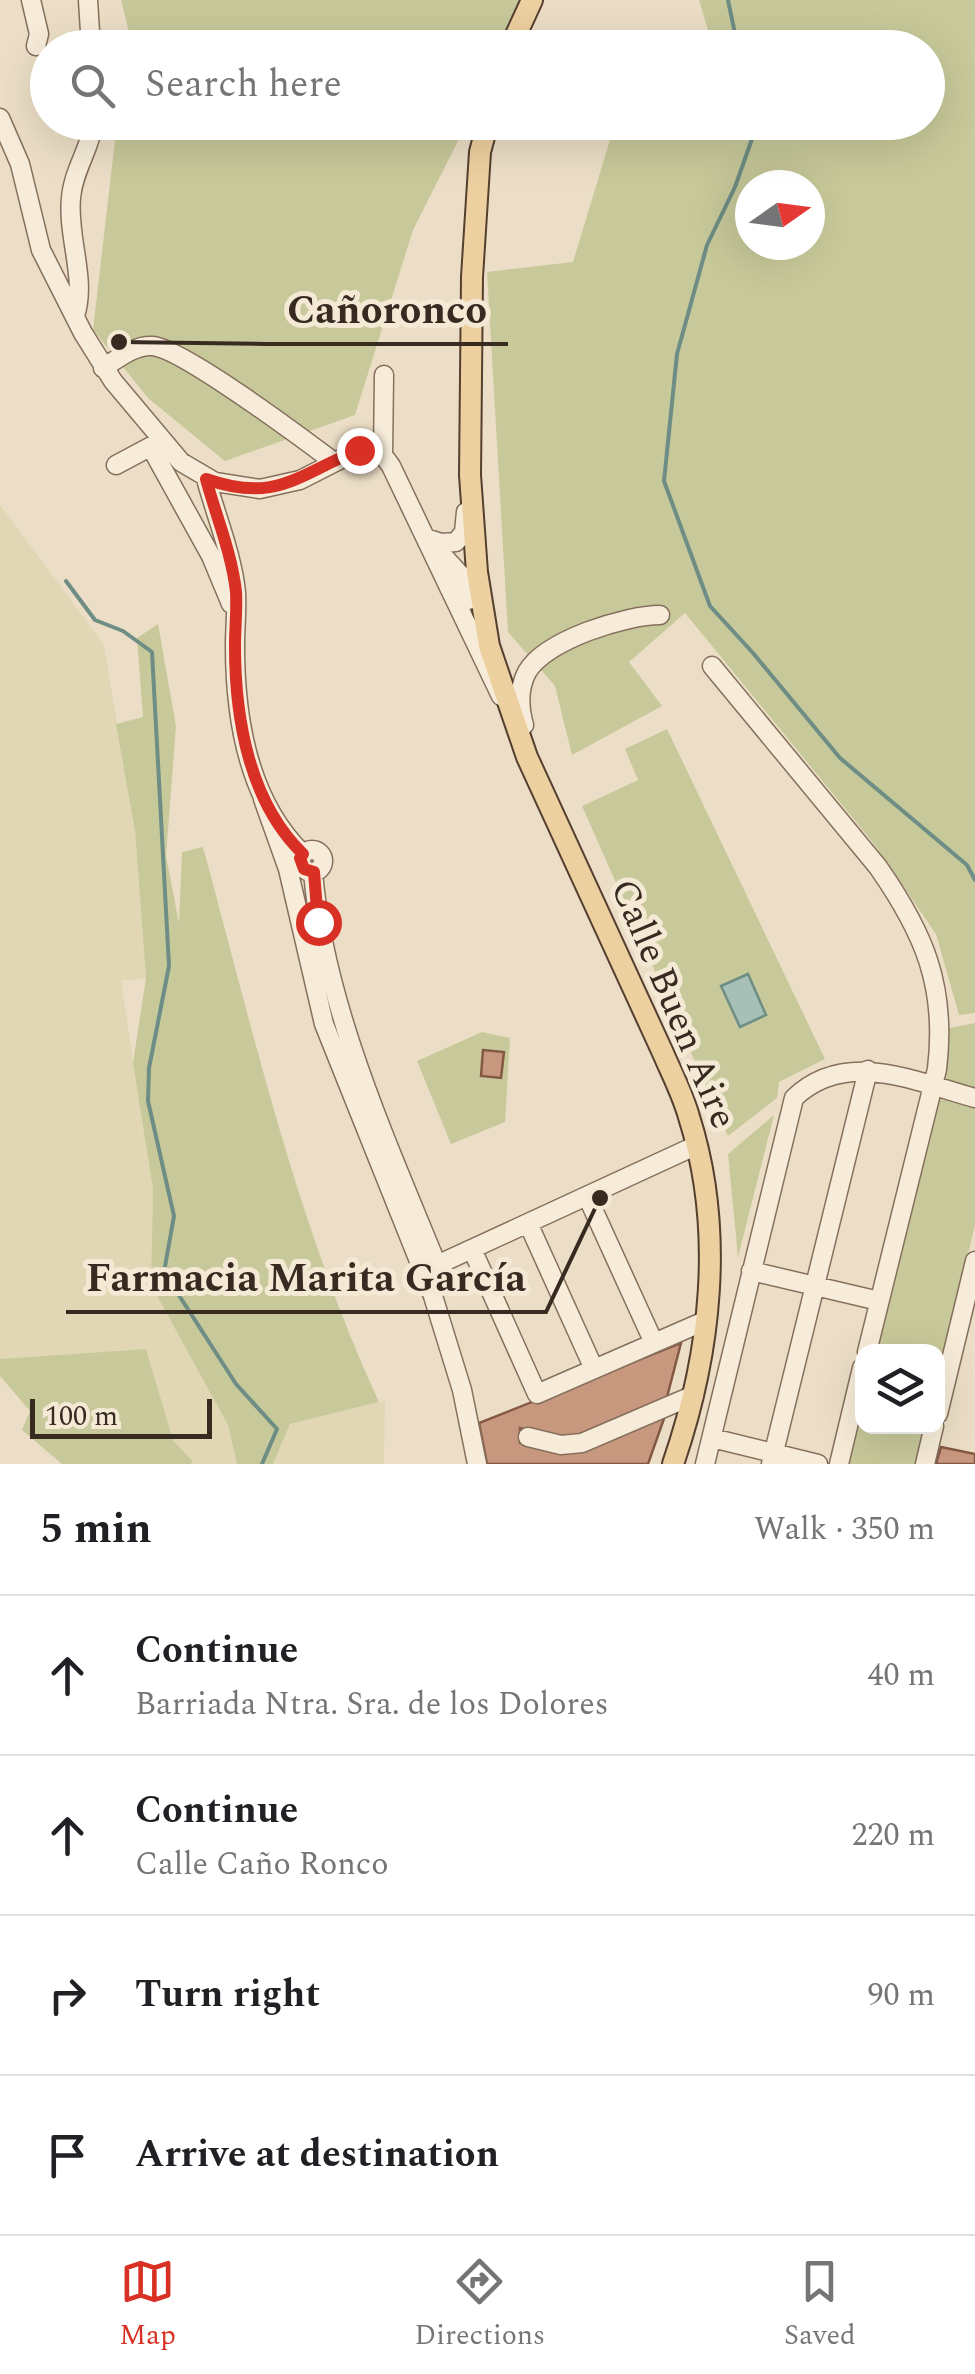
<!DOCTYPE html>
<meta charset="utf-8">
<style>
body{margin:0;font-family:Spectral,serif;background:#f6f6f6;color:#202124}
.controls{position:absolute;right:30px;bottom:30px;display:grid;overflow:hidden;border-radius:20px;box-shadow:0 10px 40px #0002}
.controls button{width:90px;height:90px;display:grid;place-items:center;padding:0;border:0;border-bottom:2px solid #e0e0e0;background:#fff;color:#202124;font:50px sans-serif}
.compass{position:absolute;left:735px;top:170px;width:90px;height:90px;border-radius:50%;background:#fff;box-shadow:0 10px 40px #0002;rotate:76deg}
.scale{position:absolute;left:30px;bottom:25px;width:182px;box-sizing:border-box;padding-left:10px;border:5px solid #372a20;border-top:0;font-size:28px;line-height:35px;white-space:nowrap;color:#372a20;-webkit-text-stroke:8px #f4e9d5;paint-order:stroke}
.stop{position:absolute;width:30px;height:30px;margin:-22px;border:8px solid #d93025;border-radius:50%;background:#fff}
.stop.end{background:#d93025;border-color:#fff;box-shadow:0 2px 10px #0008}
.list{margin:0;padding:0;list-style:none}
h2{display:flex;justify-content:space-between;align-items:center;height:130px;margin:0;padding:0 40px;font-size:42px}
h2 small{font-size:32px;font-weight:400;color:#757577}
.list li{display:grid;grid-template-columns:65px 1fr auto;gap:30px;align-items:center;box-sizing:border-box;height:160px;padding:0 40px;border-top:2px solid #e0e0e0}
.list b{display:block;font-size:38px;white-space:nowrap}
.list p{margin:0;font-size:32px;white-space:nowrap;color:#757577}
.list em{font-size:32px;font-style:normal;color:#757577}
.icon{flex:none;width:55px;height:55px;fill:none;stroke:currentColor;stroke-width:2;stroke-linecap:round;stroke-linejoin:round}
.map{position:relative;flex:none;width:975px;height:1464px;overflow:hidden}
.search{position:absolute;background:#fff;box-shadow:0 10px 40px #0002;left:30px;right:30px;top:30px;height:110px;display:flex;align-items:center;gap:25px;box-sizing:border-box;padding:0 35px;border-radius:55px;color:#757577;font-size:38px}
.sheet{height:770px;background:#fff}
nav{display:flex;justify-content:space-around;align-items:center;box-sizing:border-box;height:140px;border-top:2px solid #e0e0e0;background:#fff;font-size:28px;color:#757577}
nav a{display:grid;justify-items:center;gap:5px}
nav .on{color:#d93025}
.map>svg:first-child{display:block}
</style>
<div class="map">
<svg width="975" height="1464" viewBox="0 0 975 1464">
<rect width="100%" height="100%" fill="#ecdec6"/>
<!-- farmland -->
<path fill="#e1d7b4" d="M0,505l104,140 31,186 11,147 -25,3 32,208 -2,96 77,140 9,39h-47l3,-4 -20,-20 -27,-91 -146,10z
M385,1401l-1,63h-111l17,-40z"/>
<!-- green -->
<path fill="#c7c99a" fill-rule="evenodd" d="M121,0h407l-24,48 -377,-1 2,-15z
M699,0h276v1013l-16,2 -23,-81 -62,-90 -189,-231 -56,49 33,44 -90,49 -17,-69 -47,-54 -21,-360 86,-10 42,-139 313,-1v-74l-215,-1zM750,185h60v60h-60z
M117,123h350l-54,107 -58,185 -130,46 -76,-62 -56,-69z
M158,624l18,102 -10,130 13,67 3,-71 21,-5c51,188 94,378 176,555l-89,22 -17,40h-36l-9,-39 -77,-140 2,-96 -20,-126 13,-85 -11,-147 -19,-107 27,-7 -6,-79z
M667,729l158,330 -46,23 -2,16 -49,38 -146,-330 56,-26 -13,-31z
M975,1023v65l-30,-6 4,-54z
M482,1032l28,6 -5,84 -54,22 -34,-83z
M938,1098l37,10v117l-37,155v-28h-63z
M774,1115l-36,142 -10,-103z
M146,1349l27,91 20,21 -3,3h-128l-40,-34 8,-19 -30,-35v-17z
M862,1401v25l64,1 -9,37h-70z"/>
<!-- water -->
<path fill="#a7c0b7" stroke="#6e8d84" stroke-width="2.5" d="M748,974l18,41 -26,12 -19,-41z"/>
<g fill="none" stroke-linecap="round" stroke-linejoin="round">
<!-- stream -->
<path stroke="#6e8d84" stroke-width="4" d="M728,0l10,48
M758,122l-23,65 -28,58 -30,109 -13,127 46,125 43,47 87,105 127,107 8,15
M66,581l29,39 28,11 29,21 17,314 -20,102 -1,33 26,115 -10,56 72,112 41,45 -15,35"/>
</g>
<!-- building -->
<path fill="#c8987e" stroke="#845944" stroke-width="2.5" d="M483,1050l21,2 -3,26 -20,-2z
M681,1343l-14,54 -101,43 -46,-12v15l52,10 94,-40 -18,51h-161l-8,-41z
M941,1447l34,7v10h-39z"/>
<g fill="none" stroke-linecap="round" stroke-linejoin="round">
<defs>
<path id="minor" d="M31,0l8,34 -3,12
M88,0l3,48
M0,118l20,46 21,86 42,83 30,48 68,81 34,20 45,7 40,-9 59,-30h13l11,5
M75,316c12,-37 -8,-79 -4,-118 2,-27 19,-49 23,-76
M103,368c15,-9 31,-23 49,-22 28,1 154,95 182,116
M384,375l-1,80 8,11 110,230
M154,453l57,103 20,48
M116,465l45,-24
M206,479c10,37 26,75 30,113 1,18 -1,36 -1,54 0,73 14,156 68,208
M426,538l15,5 15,-1 8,-10 2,-20
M436,548l45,49 -13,3 -19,-12 5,-8 9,-4
M712,666l166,201c46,66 69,119 59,202l-70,283
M524,725c-5,-18 -6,-36 3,-53 18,-32 99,-57 133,-57
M263,799l25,70 36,155 109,272 29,94 15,74
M301 861a11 11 0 1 1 22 0a11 11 0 1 1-22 0Z
M313,872c11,133 74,270 124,393l260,-120
M587,1196l67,147
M528,1223l66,146
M472,1249l65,145 170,-74
M751,1271l128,30
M938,1414l37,-153
M528,1437l33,8 21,-2 112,-48
M712,1438l106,26
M705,1464l89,-366c52,-50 122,-16 181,0
M771,1464l97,-394
M839,1464l23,-96
M925,1464l9,-38"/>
<path id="major" d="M510,48l22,-48
M488,122l-8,30 -8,125 -2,198 7,97 12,74 38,111 136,296c9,21 20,42 26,64 36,113 22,237 -16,347"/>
</defs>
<!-- minor casing -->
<use href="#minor" stroke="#86705d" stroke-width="21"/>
<!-- major casing -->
<use href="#major" stroke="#543f30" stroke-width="24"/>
<!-- minor -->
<use href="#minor" stroke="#f7ecd9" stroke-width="18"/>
<!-- major -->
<use href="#major" stroke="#edd0a0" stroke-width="20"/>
</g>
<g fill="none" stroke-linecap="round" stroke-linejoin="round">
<!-- route -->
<path stroke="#d93025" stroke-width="12" d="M318,922l-4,-50 -10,-3 -4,-11 3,-4c-54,-52 -68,-136 -68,-208 0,-18 2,-36 1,-54 -4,-38 -20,-76 -30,-113 71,25 92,-5 153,-29"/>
</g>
<g text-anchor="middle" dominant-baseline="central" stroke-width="10" stroke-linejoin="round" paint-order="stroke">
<!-- street labels -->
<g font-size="38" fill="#372a20" stroke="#f4e9d5">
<text transform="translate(673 1004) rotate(67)">Calle Buen Aire</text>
</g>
</g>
<!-- callouts -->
<path fill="none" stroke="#372a20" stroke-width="4" d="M119 342L267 344H508M600 1198L546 1312H66"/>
<g fill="#372a20" stroke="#f4e9d5" stroke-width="4">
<circle cx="119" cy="342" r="10"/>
<circle cx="600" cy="1198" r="10"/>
</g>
<g font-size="40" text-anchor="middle" font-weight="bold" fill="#372a20" stroke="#f4e9d5" stroke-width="10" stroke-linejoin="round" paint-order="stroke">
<text x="387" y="323">Cañoronco</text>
<text x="306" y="1291">Farmacia Marita García</text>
</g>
</svg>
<div class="controls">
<button><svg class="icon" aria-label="layers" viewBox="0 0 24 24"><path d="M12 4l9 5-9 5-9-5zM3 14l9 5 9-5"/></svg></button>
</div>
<svg class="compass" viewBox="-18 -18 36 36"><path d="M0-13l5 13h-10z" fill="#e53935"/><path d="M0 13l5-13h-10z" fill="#757577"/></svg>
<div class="scale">100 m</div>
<div class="stop" style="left:318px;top:922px"></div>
<div class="stop end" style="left:359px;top:450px"></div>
<div class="search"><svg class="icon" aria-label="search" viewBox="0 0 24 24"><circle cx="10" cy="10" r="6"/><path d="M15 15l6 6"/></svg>Search here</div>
</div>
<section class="sheet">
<h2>5 min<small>Walk · 350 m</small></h2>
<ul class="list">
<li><svg class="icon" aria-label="ahead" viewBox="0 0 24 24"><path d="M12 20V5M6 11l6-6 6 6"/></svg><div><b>Continue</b><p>Barriada Ntra. Sra. de los Dolores</p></div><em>40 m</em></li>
<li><svg class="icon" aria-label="ahead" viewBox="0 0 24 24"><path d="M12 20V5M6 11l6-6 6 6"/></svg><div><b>Continue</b><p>Calle Caño Ronco</p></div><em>220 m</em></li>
<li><svg class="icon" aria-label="right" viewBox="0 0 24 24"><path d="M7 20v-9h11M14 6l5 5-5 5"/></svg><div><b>Turn right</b></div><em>90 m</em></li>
<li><svg class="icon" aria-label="arrive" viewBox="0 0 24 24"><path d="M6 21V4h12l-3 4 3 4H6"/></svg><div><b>Arrive at destination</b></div></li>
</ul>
</section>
<nav>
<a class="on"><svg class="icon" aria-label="map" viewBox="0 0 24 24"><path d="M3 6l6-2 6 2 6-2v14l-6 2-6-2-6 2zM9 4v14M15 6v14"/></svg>Map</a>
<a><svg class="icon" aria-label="directions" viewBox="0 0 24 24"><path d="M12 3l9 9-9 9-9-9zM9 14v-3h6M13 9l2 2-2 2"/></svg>Directions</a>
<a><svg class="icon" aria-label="saved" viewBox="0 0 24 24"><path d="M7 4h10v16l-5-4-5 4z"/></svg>Saved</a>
</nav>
